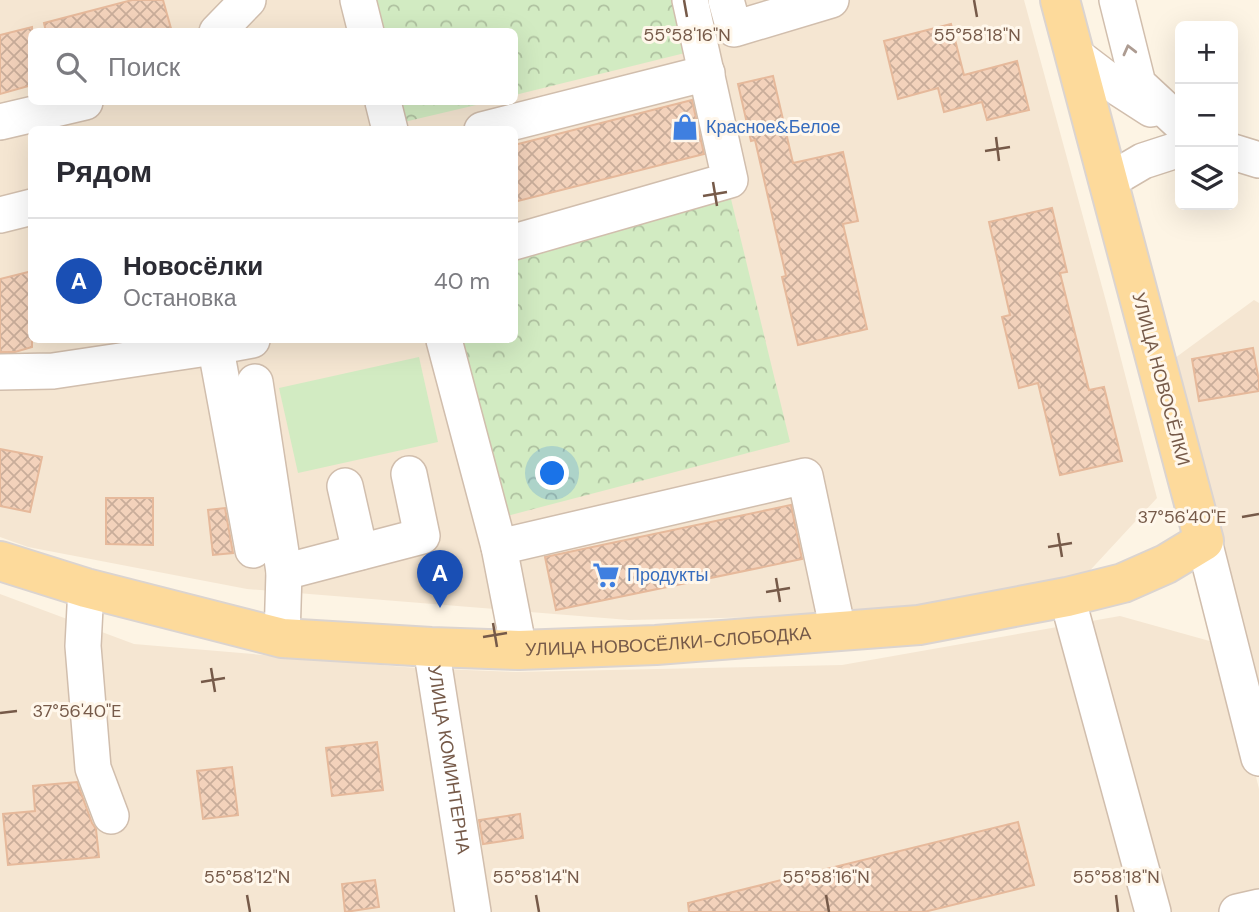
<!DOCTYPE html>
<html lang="ru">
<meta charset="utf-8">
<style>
body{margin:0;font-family:"DM Sans",sans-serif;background:#f2f2f3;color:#2b2b33}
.controls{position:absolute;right:21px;top:21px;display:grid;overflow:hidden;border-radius:10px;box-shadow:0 7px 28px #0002}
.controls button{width:63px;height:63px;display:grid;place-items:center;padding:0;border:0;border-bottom:2px solid #e1e1e2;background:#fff;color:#2b2b33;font:35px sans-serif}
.you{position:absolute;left:553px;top:474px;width:24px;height:24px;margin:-18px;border:5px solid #fff;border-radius:50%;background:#1a73e8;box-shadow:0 0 0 10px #1a73e833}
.badge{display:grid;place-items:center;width:46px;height:46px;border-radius:50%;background:#111827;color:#fff;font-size:23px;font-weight:700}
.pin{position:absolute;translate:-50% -58px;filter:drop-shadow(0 2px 4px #0008)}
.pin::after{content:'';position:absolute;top:37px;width:24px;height:21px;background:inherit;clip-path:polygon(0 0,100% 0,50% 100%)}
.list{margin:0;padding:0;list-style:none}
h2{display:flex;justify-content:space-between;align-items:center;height:91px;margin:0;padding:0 28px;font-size:30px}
h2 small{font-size:23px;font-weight:400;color:#7c7c81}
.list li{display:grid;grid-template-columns:46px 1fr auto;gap:21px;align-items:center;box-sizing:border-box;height:126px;padding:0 28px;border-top:2px solid #e1e1e2}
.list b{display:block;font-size:26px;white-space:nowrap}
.list p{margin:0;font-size:23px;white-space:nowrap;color:#7c7c81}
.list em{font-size:23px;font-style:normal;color:#7c7c81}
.icon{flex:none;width:38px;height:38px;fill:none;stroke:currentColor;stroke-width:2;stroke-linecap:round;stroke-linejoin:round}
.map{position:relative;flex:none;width:1259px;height:912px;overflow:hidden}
.search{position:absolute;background:#fff;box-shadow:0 7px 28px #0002;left:28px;top:28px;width:490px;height:77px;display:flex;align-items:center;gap:18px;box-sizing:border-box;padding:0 24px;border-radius:10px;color:#7c7c81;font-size:26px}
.panel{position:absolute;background:#fff;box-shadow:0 7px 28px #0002;left:28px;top:126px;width:490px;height:217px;border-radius:10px}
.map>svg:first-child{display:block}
</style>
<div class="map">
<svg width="1259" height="912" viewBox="0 0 1259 912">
<defs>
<pattern id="forest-crowns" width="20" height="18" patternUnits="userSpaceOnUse" patternTransform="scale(1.75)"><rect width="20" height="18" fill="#d2ebc2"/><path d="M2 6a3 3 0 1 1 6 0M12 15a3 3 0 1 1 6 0" fill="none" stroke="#afc1a0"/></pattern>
<pattern id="building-cross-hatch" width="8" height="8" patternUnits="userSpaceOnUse" patternTransform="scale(1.75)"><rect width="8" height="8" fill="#f3d2bb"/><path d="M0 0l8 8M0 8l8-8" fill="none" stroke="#c9ad9a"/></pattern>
</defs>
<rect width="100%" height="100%" fill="#fdf4e4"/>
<!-- residential -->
<path fill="#f5e6d2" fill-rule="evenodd" d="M0,0h1024l83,305 50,193 -74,80 -220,37 -234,5 -382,-31 -219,-42 -28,-10zM32,32h482v70h-482zM32,130h482v210h-482z
M1254,300l5,3v392l-84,-337z
M0,594l134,50 294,25 40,243h-468z
M1120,616l104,29 35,144v123h-778l-40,-243 75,3 326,-7z"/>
<!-- grass -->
<path fill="#d2ebc2" d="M419,357l19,85 -140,31 -19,-85z"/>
<!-- forest -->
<path fill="url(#forest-crowns)" d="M374,0h303l12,52 -174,43 -1,-63 -132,-1z
M399,102h90l-85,20z
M731,199l59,243 -291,76 -44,-178h59l1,-86z"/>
<!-- building -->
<path fill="url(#building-cross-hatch)" stroke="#e6b99b" stroke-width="2" d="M132,0h31l9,32h-126l-2,-9z
M951,24l13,51 53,-14 12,49 -42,10 -5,-18 -38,10 -6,-24 -40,11 -14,-58z
M32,27v58l-32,9v-59z
M773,76l20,87 50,-11 15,69 -15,3 24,105 -69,16 -16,-68 4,-1 -31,-136 -4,1 -13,-57z
M692,100l12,54 -190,48v-57z
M1052,208l15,64 -7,1 29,117 15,-3 18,74 -62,14 -22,-92 -19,5 -17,-71 8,-2 -21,-93z
M32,271v76l-17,5h-15v-73z
M1253,348l6,33v10l-60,10 -7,-42z
M0,449l42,8 -12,55 -30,-6z
M106,498h47v47l-47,-1z
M791,505l11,54 -246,51 -11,-53z
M225,508l8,45 -20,2 -5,-45z
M377,742l6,48 -51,6 -6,-48z
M232,767l6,48 -35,4 -6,-48z
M77,782l15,41 4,6 3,28 -91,8 -5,-51 32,-3 -2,-25z
M520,814l3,24 -40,6 -4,-24z
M1018,822l16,63 -110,27h-235l-1,-9z
M375,880l4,27 -34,5 -3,-28z"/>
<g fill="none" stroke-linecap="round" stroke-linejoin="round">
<defs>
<g id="minor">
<path d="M358,0l8,32"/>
<path d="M726,0l8,29 97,-29"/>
<path d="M1117,0l21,84 42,39"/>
<path d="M217,32l31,-32"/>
<path d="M1074,54l46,35 31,20"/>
<path d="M383,102l7,28"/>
<path d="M0,122l85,-20"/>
<path d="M482,130l225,-57"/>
<path d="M1233,152l26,8"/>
<path d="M1109,181l34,-20 37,-12"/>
<path d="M0,215l32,-8"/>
<path d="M514,242l216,-62 -40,-180"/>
<path d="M444,340l55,207 20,103"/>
<path d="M214,347l3,8 36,195"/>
<path d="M0,372l53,-1 161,-24 38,-7"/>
<path d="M255,382l29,190 -2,66"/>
<path d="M345,486l15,66"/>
<path d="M1204,541l55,217"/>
<path d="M499,547l306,-71 33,155"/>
<path d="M284,572l138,-36 -13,-62"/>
<path d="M86,588l-3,58 10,122 18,48"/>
<path d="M1067,597l86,315"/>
<path id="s1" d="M431,647l42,265"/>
<path d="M1237,912l22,-5"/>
</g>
<g id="major">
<path id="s2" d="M0,561l86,27 196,50 149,9 88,3 137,-5 263,-20 148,-28 56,-14 43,-19 38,-23 -144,-541"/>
</g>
</defs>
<!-- minor casing -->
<use href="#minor" stroke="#d1bead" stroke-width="38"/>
<!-- major casing -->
<use href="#major" stroke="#dbd4d0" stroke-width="42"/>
<!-- minor -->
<use href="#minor" stroke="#fff" stroke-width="35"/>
<!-- major -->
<use href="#major" stroke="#fdda9b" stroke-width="38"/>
</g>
<!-- one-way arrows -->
<defs><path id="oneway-chevron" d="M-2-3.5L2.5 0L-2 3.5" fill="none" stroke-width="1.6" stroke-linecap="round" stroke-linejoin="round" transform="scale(1.75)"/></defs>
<use stroke="#ad9c92" href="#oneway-chevron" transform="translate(1129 50) rotate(-104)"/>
<!-- ticks -->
<path fill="none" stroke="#765a49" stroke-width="2.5" d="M684,0l3,17M974,0l3,17M996,137l3,24M985,151l25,-4M713,182l4,24M703,196l24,-4M1242,517l17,-3M1058,533l4,24M1048,547l24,-4M776,578l4,24M766,592l24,-4M493,623l4,24M483,637l24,-4M211,668l4,24M201,682l24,-4M0,713l17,-2M247,895l3,17M536,895l3,17M826,895l3,17M1116,895l2,17"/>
<!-- icons -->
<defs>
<symbol id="shop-bare" viewBox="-9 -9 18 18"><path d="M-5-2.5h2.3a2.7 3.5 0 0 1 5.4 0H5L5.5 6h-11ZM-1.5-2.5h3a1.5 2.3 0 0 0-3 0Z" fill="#3f7fe0" stroke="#fff7eb" stroke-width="2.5" paint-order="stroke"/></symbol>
<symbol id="supermarket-bare" viewBox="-9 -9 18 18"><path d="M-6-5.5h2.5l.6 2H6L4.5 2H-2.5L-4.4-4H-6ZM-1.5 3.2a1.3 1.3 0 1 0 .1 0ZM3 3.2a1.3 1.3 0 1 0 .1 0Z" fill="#3f7fe0" stroke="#fff7eb" stroke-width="2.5" paint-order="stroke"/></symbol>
</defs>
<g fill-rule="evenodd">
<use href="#shop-bare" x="666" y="108" width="38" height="38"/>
<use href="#supermarket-bare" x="587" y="556" width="38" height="38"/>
</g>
<g text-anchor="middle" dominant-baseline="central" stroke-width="6" stroke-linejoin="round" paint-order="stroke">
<!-- shop labels -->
<g font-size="18" fill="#366cbe" stroke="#fff7eb" text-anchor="start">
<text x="706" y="127">Красное&amp;Белое</text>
<text x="627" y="575">Продукты</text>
</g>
<!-- street labels -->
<g font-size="18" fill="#765a49" stroke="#fff7eb">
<text transform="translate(1161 379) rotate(75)">УЛИЦА НОВОСЁЛКИ</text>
<text stroke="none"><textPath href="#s2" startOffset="679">УЛИЦА НОВОСЁЛКИ-СЛОБОДКА</textPath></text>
<text stroke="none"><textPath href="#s1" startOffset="114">УЛИЦА КОМИНТЕРНА</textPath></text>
</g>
</g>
<g font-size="18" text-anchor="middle" fill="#765a49" stroke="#fff7eb" stroke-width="6" stroke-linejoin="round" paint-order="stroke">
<text x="687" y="41">55°58'16"N</text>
<text x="977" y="41">55°58'18"N</text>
<text x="1182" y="523">37°56'40"E</text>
<text x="77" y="717">37°56'40"E</text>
<text x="247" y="883">55°58'12"N</text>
<text x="536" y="883">55°58'14"N</text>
<text x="826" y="883">55°58'16"N</text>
<text x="1116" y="883">55°58'18"N</text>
</g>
</svg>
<div class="controls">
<button>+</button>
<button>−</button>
<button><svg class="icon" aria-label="layers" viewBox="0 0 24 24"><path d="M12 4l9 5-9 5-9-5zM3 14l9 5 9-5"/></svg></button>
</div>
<div class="you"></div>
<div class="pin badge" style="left:440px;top:608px;background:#1a4fb4">A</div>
<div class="search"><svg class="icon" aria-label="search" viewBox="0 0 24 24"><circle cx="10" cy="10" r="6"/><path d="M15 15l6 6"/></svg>Поиск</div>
<section class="panel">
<h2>Рядом<small></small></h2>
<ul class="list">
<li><span class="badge" style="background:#1a4fb4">A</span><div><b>Новосёлки</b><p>Остановка</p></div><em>40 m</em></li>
</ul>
</section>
</div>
